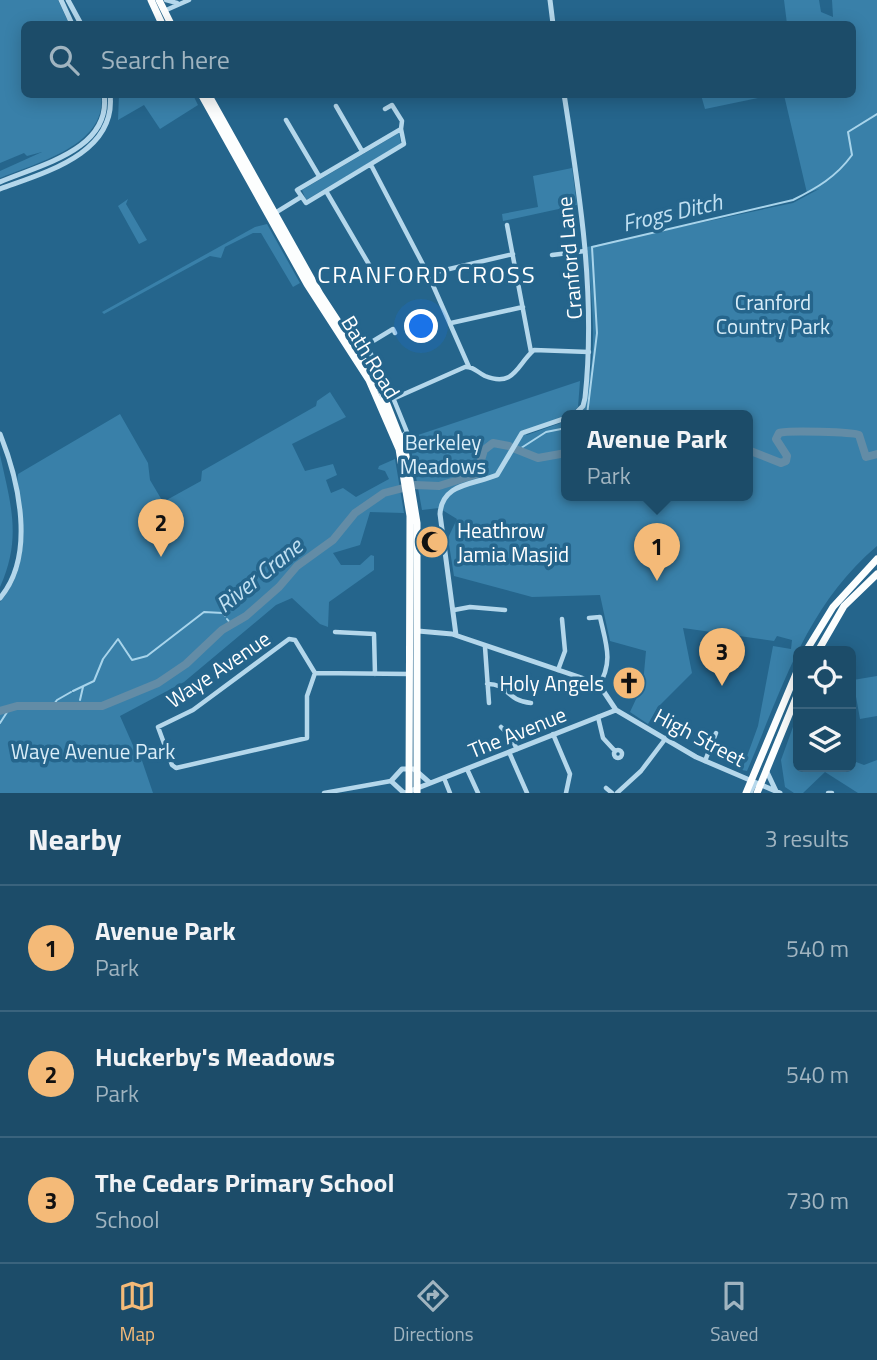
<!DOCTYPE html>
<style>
body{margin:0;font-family:"Titillium Web",sans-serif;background:#295671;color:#f1f3f6}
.controls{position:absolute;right:21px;bottom:21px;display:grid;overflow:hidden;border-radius:10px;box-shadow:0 4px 18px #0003}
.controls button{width:63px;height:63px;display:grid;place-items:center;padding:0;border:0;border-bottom:2px solid #3a637d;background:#1c4c69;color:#f1f3f6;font:35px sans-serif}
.you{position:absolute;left:422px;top:327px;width:24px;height:24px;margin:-18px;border:5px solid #fff;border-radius:50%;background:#1a73e8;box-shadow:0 0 0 10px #1a73e833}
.badge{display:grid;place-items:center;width:46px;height:46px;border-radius:50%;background:#f4ba78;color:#111;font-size:23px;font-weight:700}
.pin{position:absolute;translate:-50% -58px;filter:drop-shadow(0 2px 4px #0008)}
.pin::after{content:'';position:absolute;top:37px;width:24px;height:21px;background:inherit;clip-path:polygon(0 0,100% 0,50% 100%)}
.popup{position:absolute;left:561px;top:410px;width:192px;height:91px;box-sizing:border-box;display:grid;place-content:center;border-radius:10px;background:#1c4c69;filter:drop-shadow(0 2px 5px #0005);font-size:23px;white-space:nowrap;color:#a0b4c0}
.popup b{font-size:26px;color:#f1f3f6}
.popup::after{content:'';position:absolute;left:50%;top:100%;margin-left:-14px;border:14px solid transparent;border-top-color:#1c4c69}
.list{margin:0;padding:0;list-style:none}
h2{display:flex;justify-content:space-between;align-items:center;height:91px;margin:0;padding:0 28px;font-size:30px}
h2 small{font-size:23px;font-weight:400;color:#a0b4c0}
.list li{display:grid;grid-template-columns:46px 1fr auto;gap:21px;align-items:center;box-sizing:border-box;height:126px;padding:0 28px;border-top:2px solid #3a637d}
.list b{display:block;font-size:26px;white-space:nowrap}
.list p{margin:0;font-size:23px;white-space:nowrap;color:#a0b4c0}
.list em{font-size:23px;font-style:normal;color:#a0b4c0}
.icon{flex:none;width:38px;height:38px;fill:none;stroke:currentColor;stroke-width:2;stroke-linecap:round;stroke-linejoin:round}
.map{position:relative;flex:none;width:877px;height:793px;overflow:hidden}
.search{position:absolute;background:#1c4c69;box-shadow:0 4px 18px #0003;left:21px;right:21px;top:21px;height:77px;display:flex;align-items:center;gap:18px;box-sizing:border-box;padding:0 24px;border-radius:10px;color:#a0b4c0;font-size:26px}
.sheet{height:469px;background:#1c4c69}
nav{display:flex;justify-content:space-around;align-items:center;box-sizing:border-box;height:98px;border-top:2px solid #3a637d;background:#1c4c69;font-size:19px;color:#a0b4c0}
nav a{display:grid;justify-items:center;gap:4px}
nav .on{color:#f4ba78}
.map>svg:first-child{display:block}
</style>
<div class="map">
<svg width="877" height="793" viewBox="0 0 877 793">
<rect width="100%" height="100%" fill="#25658c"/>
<!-- green -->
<path fill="#3980a9" d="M0,0h58l11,24h-45v70l77,1c7,50 -65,68 -101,83v-7l42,-19 -15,4 -3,-3 -24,10z
M784,0h35l2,12 12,5 -1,-17h45v546c-71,60 -95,143 -130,225l-5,-1 16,-44 15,-80 18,3 1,-9 -15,-4 -3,5 -91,-13 9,45 -34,34 -10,17 -18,-12 13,-28 3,-33 -36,-10 -10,-46 -68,2 -78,-21 -6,-38 9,-19 -18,-11 -17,2 -13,-72 171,-57 -2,26 -8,8 -48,16 5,4 39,-14v74h182v-80h-172c27,-49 15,-114 11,-168l206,-44 26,-14 -12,4 -23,-98 68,-1v-70h-65z
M119,95h74l5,10 -38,24 -16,-24 -26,15z
M701,95v-1l71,1 -67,14z
M399,133l2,11 -95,56 -4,-10z
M572,168l5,37 -74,16 -1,-7 36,-7 -5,-31z
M128,199l-2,5 21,36 -8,4 -21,-38z
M267,224l33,59 -7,4 -32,-54h-8l-28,14 -4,11 -11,-2 -106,58 -2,-2 153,-85z
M330,392l16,25 -54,27 13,27 28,-7 4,11 -11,5 5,13 12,-5 13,9 33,-18 -4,-8 -7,-2 1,-3 16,-7 9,54 -34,-1 -10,33 -27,8 8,12h19l11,-10 3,1v14l-45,32 -1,25 -8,-3 -28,-26 -16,7 -92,77 -64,34 15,34 3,-1 15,44h-153v-191c24,-27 25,-60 21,-95 -1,-11 -5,-22 -3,-33l102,-60 28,49 2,17 13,22 38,-21 1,-10 114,-65 1,-5z
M0,455c11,50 22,83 0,132z
M877,676v40l-17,3 -7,-39z
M798,713v54h53v-7l13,5 13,-5v33h-19l-33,-21 -22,21h-9l-9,-6 -4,-27z"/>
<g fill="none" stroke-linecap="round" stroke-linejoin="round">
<!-- stream -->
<path stroke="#a8d4eb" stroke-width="2" d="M587,415l10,-82 -5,-86 201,-47c24,-12 43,-23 59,-45l-4,-23 29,-18
M518,450l28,-18 20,-4
M227,619l4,5
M73,691l21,-10 9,-22 15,-20 14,21 15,-4 57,-44 19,1 2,3
M80,700l3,-13
M81,703v3
M51,708l6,-8 14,-8
M0,723l11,-17"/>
<!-- river -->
<path stroke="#638ca6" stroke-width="8" d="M513,448l25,10 28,-5
M748,450l33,13 5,-2 1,-5 -11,-17 3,-6c8,-3 75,-1 80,2l7,22 11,-3
M0,711l17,-5h85l56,-23 28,-19 36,-34 24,-14 33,-29 18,-21 36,-26 22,-27 29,-20 31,-8 24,1 38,-12 7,-24 9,-7 16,3"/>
<!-- minor -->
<path stroke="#b4d7eb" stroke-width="4.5" d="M166,0l11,3
M164,11l25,-11
M336,106l26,45
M385,109l7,-4 10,16 -1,8
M286,120l33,56
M401,129l3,15 -98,59 -9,-13z
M371,165l57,109 41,93
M326,191l48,82 4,-2
M275,213l26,-16
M507,225l24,127
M552,255l33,-4
M428,274l85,-20
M451,323l72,-16
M365,345l18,28 24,59 -6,5
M355,352l38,-23 2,4
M395,398l70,-31c8,-1 12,5 20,9 30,12 32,-12 49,-26l55,2
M454,610l16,-3 35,3
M589,618l11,-1c6,27 14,45 -2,70
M335,632l39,2 1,40
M485,647l4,56
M558,670l7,-19 -3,-32
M315,673l-8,23v42l-131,30 -4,-3 -14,-38 35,-17 96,-71 6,1 20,33 94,1
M487,684c21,-1 19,17 44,19
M598,717l5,21 12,13
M501,727l9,9 7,13
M553,734l17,40 -4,19
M614 754a4 4 0 1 1 8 0a4 4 0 1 1-8 0Z
M509,752l18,41
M705,761l11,-28
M467,769l11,24
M444,778l6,15
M606,788l6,5
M324,793l67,-12
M617,793l24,-22 25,-33
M828,793h4"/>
<!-- tertiary -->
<path stroke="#b4d7eb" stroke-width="5" d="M61,0l11,24
M68,0l13,24
M550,0l3,24
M564,94c16,101 32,202 21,304l-2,8 -9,9
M0,182c39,-17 112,-32 104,-88
M0,189c43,-16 117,-35 110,-95
M0,434c19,47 36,122 0,164
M418,631l34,3 130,44 22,14 12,18 80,47 84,36
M456,635l-16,-121c2,-31 33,-29 57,-39l25,-42 44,-15
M767,772l9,19
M404,793l-13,-12 11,-12h12l16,14
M405,793l211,-83
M750,793l5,-10"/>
<!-- trunk -->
<path stroke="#fcfefe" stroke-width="7" d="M151,0l11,24
M159,0l12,24
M201,94l106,190 62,96 30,69 11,67 -1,277
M208,94l112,200 59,90 26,66 12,73v270
M806,651l27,-44 44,-48
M818,651l26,-45 33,-32
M746,793l52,-124
M757,793l41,-100"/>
</g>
<!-- icons -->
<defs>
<symbol id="mosque-disc" viewBox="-11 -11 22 22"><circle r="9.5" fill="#f4ba78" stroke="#25658c"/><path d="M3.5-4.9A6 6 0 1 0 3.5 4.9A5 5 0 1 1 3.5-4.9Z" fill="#111"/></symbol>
<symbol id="church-disc" viewBox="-11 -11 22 22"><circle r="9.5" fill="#f4ba78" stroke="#25658c"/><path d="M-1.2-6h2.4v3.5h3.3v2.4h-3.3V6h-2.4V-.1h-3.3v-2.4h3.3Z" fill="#111"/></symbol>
</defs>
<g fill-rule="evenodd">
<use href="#mosque-disc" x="413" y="523" width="38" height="38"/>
<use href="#church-disc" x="610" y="664" width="38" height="38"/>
</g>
<g text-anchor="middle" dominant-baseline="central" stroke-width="7" stroke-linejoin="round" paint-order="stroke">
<!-- street labels -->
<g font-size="21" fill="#fff" stroke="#25658c">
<text transform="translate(569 258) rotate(-95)">Cranford Lane</text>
<text transform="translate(371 357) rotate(59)">Bath Road</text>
<text transform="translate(218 669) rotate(-34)">Waye Avenue</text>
<text transform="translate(517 732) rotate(-22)">The Avenue</text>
<text transform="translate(700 737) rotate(28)">High Street</text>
</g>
<!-- park labels -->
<g font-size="21" fill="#d9edf8" stroke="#25658c">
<text x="773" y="302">Cranford<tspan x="773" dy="24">Country Park</tspan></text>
<text x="443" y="442">Berkeley<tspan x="443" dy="24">Meadows</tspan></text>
<text x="93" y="751">Waye Avenue Park</text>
</g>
<!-- poi labels -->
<g font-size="21" fill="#fff" stroke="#25658c" text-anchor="start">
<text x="457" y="530">Heathrow<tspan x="457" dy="24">Jamia Masjid</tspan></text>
<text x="604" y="683" text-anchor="end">Holy Angels</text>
</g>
<!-- water labels -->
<g font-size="23" font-style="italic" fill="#c0e0f2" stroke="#25658c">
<text transform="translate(672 212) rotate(-13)">Frogs Ditch</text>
<text transform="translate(259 575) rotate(-39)">River Crane</text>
</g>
<!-- quarter labels -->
<g font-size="24" letter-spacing="2" fill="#fff" stroke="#25658c">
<text x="427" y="274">CRANFORD CROSS</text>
</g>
</g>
</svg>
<div class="controls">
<button><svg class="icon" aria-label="locate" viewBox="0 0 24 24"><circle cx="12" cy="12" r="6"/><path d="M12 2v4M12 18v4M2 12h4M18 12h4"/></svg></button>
<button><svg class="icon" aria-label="layers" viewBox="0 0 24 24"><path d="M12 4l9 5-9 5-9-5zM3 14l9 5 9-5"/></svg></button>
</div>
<div class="you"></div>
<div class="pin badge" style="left:657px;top:581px">1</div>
<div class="popup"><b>Avenue Park</b>Park</div>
<div class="pin badge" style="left:161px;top:557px">2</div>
<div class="pin badge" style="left:722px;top:686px">3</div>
<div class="search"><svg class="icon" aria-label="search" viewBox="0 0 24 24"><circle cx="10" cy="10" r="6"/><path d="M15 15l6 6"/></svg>Search here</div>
</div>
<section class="sheet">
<h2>Nearby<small>3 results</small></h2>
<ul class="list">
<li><span class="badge">1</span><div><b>Avenue Park</b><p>Park</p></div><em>540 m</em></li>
<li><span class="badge">2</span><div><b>Huckerby's Meadows</b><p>Park</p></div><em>540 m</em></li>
<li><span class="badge">3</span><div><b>The Cedars Primary School</b><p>School</p></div><em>730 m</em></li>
</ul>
</section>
<nav>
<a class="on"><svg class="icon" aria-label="map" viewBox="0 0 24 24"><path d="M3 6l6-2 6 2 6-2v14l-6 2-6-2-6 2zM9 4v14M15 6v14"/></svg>Map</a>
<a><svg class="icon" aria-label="directions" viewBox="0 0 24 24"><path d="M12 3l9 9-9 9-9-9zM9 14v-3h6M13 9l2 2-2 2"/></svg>Directions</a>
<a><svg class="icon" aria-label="saved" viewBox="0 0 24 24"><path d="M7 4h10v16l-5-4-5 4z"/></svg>Saved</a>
</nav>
